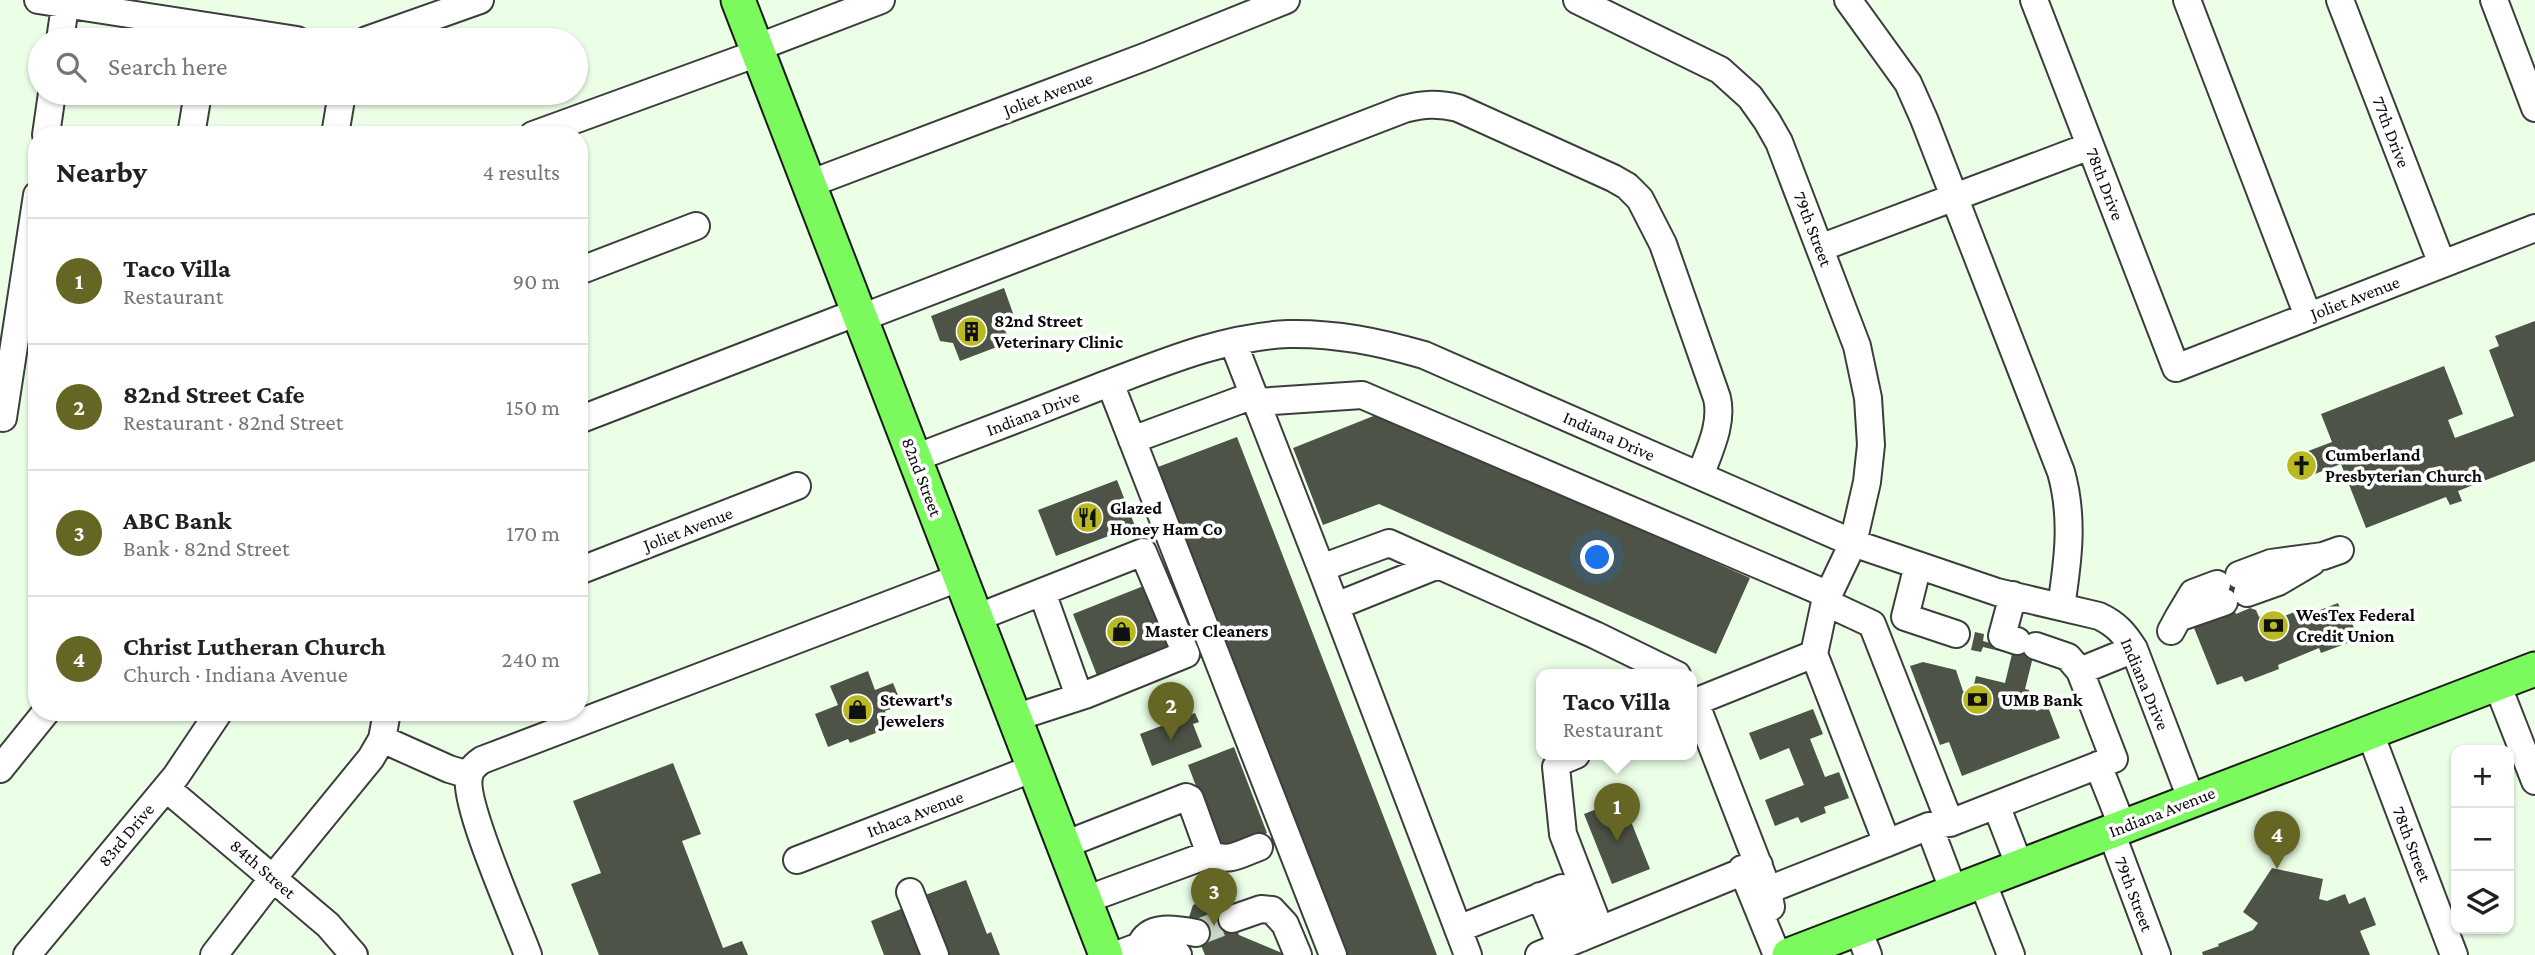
<!DOCTYPE html>
<meta charset="utf-8">
<style>
body{margin:0;font-family:"Crimson Pro",serif;background:#f2f2f2;color:#202124}
.controls{position:absolute;right:21px;bottom:21px;display:grid;overflow:hidden;border-radius:14px;box-shadow:0 2px 5px #0004}
.controls button{width:63px;height:63px;display:grid;place-items:center;padding:0;border:0;border-bottom:2px solid #e0e0e0;background:#fff;color:#202124;font:35px sans-serif}
.you{position:absolute;left:1598px;top:558px;width:24px;height:24px;margin:-18px;border:5px solid #fff;border-radius:50%;background:#1a73e8;box-shadow:0 0 0 10px #1a73e833}
.badge{display:grid;place-items:center;width:46px;height:46px;border-radius:50%;background:#656623;color:#fff;font-size:23px;font-weight:700}
.pin{position:absolute;translate:-50% -58px;filter:drop-shadow(0 2px 4px #0008)}
.pin::after{content:'';position:absolute;top:37px;width:24px;height:21px;background:inherit;clip-path:polygon(0 0,100% 0,50% 100%)}
.popup{position:absolute;left:1536px;top:669px;width:161px;height:91px;box-sizing:border-box;display:grid;place-content:center;border-radius:14px;background:#fff;filter:drop-shadow(0 2px 5px #0005);font-size:23px;white-space:nowrap;color:#757577}
.popup b{font-size:26px;color:#202124}
.popup::after{content:'';position:absolute;left:50%;top:100%;margin-left:-14px;border:14px solid transparent;border-top-color:#fff}
.list{margin:0;padding:0;list-style:none}
h2{display:flex;justify-content:space-between;align-items:center;height:91px;margin:0;padding:0 28px;font-size:30px}
h2 small{font-size:23px;font-weight:400;color:#757577}
.list li{display:grid;grid-template-columns:46px 1fr auto;gap:21px;align-items:center;box-sizing:border-box;height:126px;padding:0 28px;border-top:2px solid #e0e0e0}
.list b{display:block;font-size:26px;white-space:nowrap}
.list p{margin:0;font-size:23px;white-space:nowrap;color:#757577}
.list em{font-size:23px;font-style:normal;color:#757577}
.icon{flex:none;width:38px;height:38px;fill:none;stroke:currentColor;stroke-width:2;stroke-linecap:round;stroke-linejoin:round}
.map{position:relative;flex:none;width:2535px;height:955px;overflow:hidden}
.search{position:absolute;background:#fff;box-shadow:0 2px 5px #0004;left:28px;top:28px;width:560px;height:77px;display:flex;align-items:center;gap:18px;box-sizing:border-box;padding:0 24px;border-radius:38px;color:#757577;font-size:26px}
.panel{position:absolute;background:#fff;box-shadow:0 2px 5px #0004;left:28px;top:126px;width:560px;height:595px;border-radius:28px}
.map>svg:first-child{display:block}
</style>
<div class="map">
<svg width="2535" height="955" viewBox="0 0 2535 955">
<rect width="100%" height="100%" fill="#ebffe7"/>
<!-- building -->
<path fill="#4d5346" d="M1004,288l10,28 -13,5 9,21 -50,19 -7,-18 -13,-2 -9,-25z
M2535,321v140l-77,30 4,10 -12,4 -4,-8 -80,31 -25,-64 -29,11 -9,-22 29,-11 -11,-28 123,-48 19,48 -15,6 7,18 59,-22 -25,-66 10,-4 -4,-10z
M1381,413l369,165 -34,76 -337,-150 -56,21 -30,-77z
M1237,437l200,518h-90l-189,-488z
M1117,480l18,46 -79,30 -18,-46z
M2237,568l12,33 -16,6 3,7 14,-6 6,2 3,7 18,-7 3,8 14,-6 3,7 41,-16 6,15 5,-2 5,12 -5,2 4,11 -32,12 -2,-5 -41,17 1,4 -34,13 -3,-6 -25,9 -25,-62 22,-46z
M1146,585l26,64 -74,29 -25,-64z
M1975,632l9,2 -1,7 32,9 22,-9 -12,48 4,1 7,21 12,-4 12,31 -98,38 -13,-34 -9,3 -30,-79 13,-4 33,8 7,21 9,2 4,-17 29,7 7,-29 -29,-7 -2,5 -10,-2z
M868,671l7,19 18,-7 9,22 -17,6 6,16 -41,16 -2,-4 -20,8 -13,-33 23,-9 -8,-19z
M1813,709l10,25 -13,5 15,38 14,-5 10,26 -25,9 2,6 -25,10 -3,-6 -23,9 -10,-26 39,-15 -15,-37 -29,12 -11,-27z
M1195,713l4,9 -6,2 9,23 -50,19 -12,-32z
M1234,747l33,86 -46,19 -33,-87z
M673,763l28,71 -19,7 41,107 19,-7 6,14h-149l-28,-71 30,-11 -28,-72z
M1622,799l28,70 -38,15 -28,-70z
M2272,868l51,11 -4,20 8,2 18,-7 4,10 16,-7 11,28 -16,6 10,24h-167l-1,-3 17,-6 -1,-2 35,-14 5,-7 -15,-11z
M966,880l21,54 4,-2 9,23h-61l-22,-57z
M1215,897l11,5 13,33 48,20h-82l-16,-38 4,-12z
M906,907l19,48h-41l-13,-34z"/>
<g fill="none" stroke-linecap="round" stroke-linejoin="round">
<!-- minor-tunnel -->
<path stroke="#c9dac6" stroke-width="26" stroke-dasharray="26 13" stroke-linecap="butt" d="M1196,933l36,-14"/>
<defs>
<path id="minor" d="M38,0l259,40
M1577,0l143,70 30,27 17,24 12,21 78,204 11,52 3,47 -4,37 -14,61 -28,59 -11,52 73,189 42,-17 21,-3 -78,-199 -47,-22
M1848,0l60,83 16,36 137,353c13,46 7,89 0,135
M2034,0l142,368 359,-140
M2187,0l121,316
M2340,0l102,264
M2494,0l41,108
M60,40l6,-40
M367,40l113,-40
M756,48l125,-48
M46,135l6,-42
M191,135l7,-42
M335,135l7,-42
M533,135l225,-82
M809,184l338,-128 139,-56
M1820,248l270,-102
M579,271l117,-45
M861,318l543,-209c20,-5 34,-6 54,-1l155,70 14,8 13,13 23,45 54,154c6,26 -8,53 -17,78
M1233,342l88,226
M1110,383l223,572
M1257,402l105,-7 467,200
M3,418l34,-223
M579,420l279,-108
M1132,440l122,-45
M915,458c61,-23 123,-47 184,-71 61,-23 123,-50 189,-53 48,-1 91,8 136,21l429,188 144,49 102,24c17,8 25,17 35,33l58,152
M1918,565l-13,52 51,17
M579,571l218,-85
M2239,575l32,-12 52,-7 17,-6
M1042,592l37,104
M2247,593l31,-11 34,-20
M2013,595l-11,41 15,5
M1336,606l102,-41
M976,618l167,-66 43,102 -101,41 -71,23
M2178,618l15,-25 24,-9
M2171,631l7,-13 46,-16
M2036,646l32,11 12,14
M2497,684l38,97
M2370,733l84,222
M382,739l67,30 20,6
M1576,755l-12,5 -8,7 7,67 37,96
M2098,765l25,63
M0,769l46,-57
M166,788l162,137 26,30
M1996,805l24,62
M1950,823l164,-64 -34,-88 54,-22
M1929,826l25,66
M2111,832l46,123
M1064,845l122,-48 4,2 20,55
M797,860l237,-92
M1742,869l35,86
M1982,881l29,74
M1768,890l-73,-188 119,-48
M910,892l25,63
M1540,896l21,50
M1085,900l125,-46c19,9 30,0 49,-7
M1771,907l-3,-17 119,-47
M1232,919l29,-10 11,1 13,14 13,31
M1458,929l104,-41 19,50
M1858,929l10,26
M1140,946c9,-22 35,-17 56,-13
M27,955l149,-179 43,-64
M214,955l59,-77 98,-120 11,-19 5,-27
M528,955c-12,-33 -65,-151 -59,-178 1,-8 7,-13 13,-17l479,-183
M1116,955l24,-9 38,9
M1468,955l-147,-387 68,-25 206,92 82,40
M1539,955l220,-90"/>
<path id="major" d="M738,0l368,955
M1789,955l746,-286"/>
</defs>
<!-- minor casing -->
<use href="#minor" stroke="#3d3d3d" stroke-width="30"/>
<!-- major casing -->
<use href="#major" stroke="#1b1b1b" stroke-width="37"/>
<!-- minor -->
<use href="#minor" stroke="#fff" stroke-width="26"/>
<!-- major -->
<use href="#major" stroke="#7afa5c" stroke-width="33"/>
</g>
<!-- icons -->
<defs>
<symbol id="building-disc" viewBox="-11 -11 22 22"><circle r="9.5" fill="#b9ba22" stroke="#fff"/><path d="M-4-6H4V6H1V3H-1V6H-4ZM-2.5-4.3h1.7v1.8h-1.7ZM.8-4.3h1.7v1.8H.8ZM-2.5-1h1.7V.8h-1.7ZM.8-1h1.7V.8H.8Z" fill="#111"/></symbol>
<symbol id="church-disc" viewBox="-11 -11 22 22"><circle r="9.5" fill="#b9ba22" stroke="#fff"/><path d="M-1.2-6h2.4v3.5h3.3v2.4h-3.3V6h-2.4V-.1h-3.3v-2.4h3.3Z" fill="#111"/></symbol>
<symbol id="restaurant-disc" viewBox="-11 -11 22 22"><circle r="9.5" fill="#b9ba22" stroke="#fff"/><path d="M-5-6h1v4h1v-4h1v4h1v-4h1v5L-1.5 .5V6h-2V.5L-5-1ZM5-6V6H3V1.5H1.5Q1.5-4 5-6Z" fill="#111"/></symbol>
<symbol id="bank-disc" viewBox="-11 -11 22 22"><circle r="9.5" fill="#b9ba22" stroke="#fff"/><path d="M-6-4H6V4H-6ZM0-2.3a2.3 2.3 0 1 0 0 4.6a2.3 2.3 0 1 0 0-4.6Z" fill="#111"/></symbol>
<symbol id="shop-disc" viewBox="-11 -11 22 22"><circle r="9.5" fill="#b9ba22" stroke="#fff"/><path d="M-5-2.5h2.3a2.7 3.5 0 0 1 5.4 0H5L5.5 6h-11ZM-1.5-2.5h3a1.5 2.3 0 0 0-3 0Z" fill="#111"/></symbol>
</defs>
<g fill-rule="evenodd">
<use href="#building-disc" x="954" y="314" width="35" height="35"/>
<use href="#church-disc" x="2284" y="448" width="35" height="35"/>
<use href="#restaurant-disc" x="1070" y="500" width="35" height="35"/>
<use href="#bank-disc" x="2256" y="608" width="35" height="35"/>
<use href="#shop-disc" x="1104" y="614" width="35" height="35"/>
<use href="#bank-disc" x="1960" y="682" width="35" height="35"/>
<use href="#shop-disc" x="840" y="692" width="35" height="35"/>
</g>
<g text-anchor="middle" dominant-baseline="central" stroke-width="7" stroke-linejoin="round" paint-order="stroke">
<!-- street labels -->
<g font-size="18" fill="#0a0a0a" stroke="#fff">
<text transform="translate(1048 94) rotate(-21)">Joliet Avenue</text>
<text transform="translate(2391 132) rotate(69)">77th Drive</text>
<text transform="translate(2105 184) rotate(69)">78th Drive</text>
<text transform="translate(1813 229) rotate(69)">79th Street</text>
<text transform="translate(2355 298) rotate(-21)">Joliet Avenue</text>
<text transform="translate(1033 413) rotate(-21)">Indiana Drive</text>
<text transform="translate(1609 436) rotate(24)">Indiana Drive</text>
<text transform="translate(922 477) rotate(69)">82nd Street</text>
<text transform="translate(688 529) rotate(-21)">Joliet Avenue</text>
<text transform="translate(2145 684) rotate(67)">Indiana Drive</text>
<text transform="translate(2162 812) rotate(-21)">Indiana Avenue</text>
<text transform="translate(915 814) rotate(-21)">Ithaca Avenue</text>
<text transform="translate(126 835) rotate(-50)">83rd Drive</text>
<text transform="translate(2412 844) rotate(69)">78th Street</text>
<text transform="translate(263 869) rotate(41)">84th Street</text>
<text transform="translate(2134 894) rotate(69)">79th Street</text>
</g>
<!-- poi labels -->
<g font-size="18" font-weight="bold" fill="#0a0a0a" stroke="#fff" text-anchor="start">
<text x="994" y="321">82nd Street<tspan x="994" dy="21">Veterinary Clinic</tspan></text>
<text x="2325" y="455">Cumberland<tspan x="2325" dy="21">Presbyterian Church</tspan></text>
<text x="1110" y="508">Glazed<tspan x="1110" dy="21">Honey Ham Co</tspan></text>
<text x="2296" y="615">WesTex Federal<tspan x="2296" dy="21">Credit Union</tspan></text>
<text x="1145" y="631">Master Cleaners</text>
<text x="880" y="700">Stewart's<tspan x="880" dy="21">Jewelers</tspan></text>
<text x="2001" y="700">UMB Bank</text>
</g>
</g>
</svg>
<div class="controls">
<button>+</button>
<button>−</button>
<button><svg class="icon" aria-label="layers" viewBox="0 0 24 24"><path d="M12 4l9 5-9 5-9-5zM3 14l9 5 9-5"/></svg></button>
</div>
<div class="you"></div>
<div class="pin badge" style="left:1617px;top:841px">1</div>
<div class="popup"><b>Taco Villa</b>Restaurant</div>
<div class="pin badge" style="left:1171px;top:740px">2</div>
<div class="pin badge" style="left:1214px;top:926px">3</div>
<div class="pin badge" style="left:2277px;top:869px">4</div>
<div class="search"><svg class="icon" aria-label="search" viewBox="0 0 24 24"><circle cx="10" cy="10" r="6"/><path d="M15 15l6 6"/></svg>Search here</div>
<section class="panel">
<h2>Nearby<small>4 results</small></h2>
<ul class="list">
<li><span class="badge">1</span><div><b>Taco Villa</b><p>Restaurant</p></div><em>90 m</em></li>
<li><span class="badge">2</span><div><b>82nd Street Cafe</b><p>Restaurant · 82nd Street</p></div><em>150 m</em></li>
<li><span class="badge">3</span><div><b>ABC Bank</b><p>Bank · 82nd Street</p></div><em>170 m</em></li>
<li><span class="badge">4</span><div><b>Christ Lutheran Church</b><p>Church · Indiana Avenue</p></div><em>240 m</em></li>
</ul>
</section>
</div>
